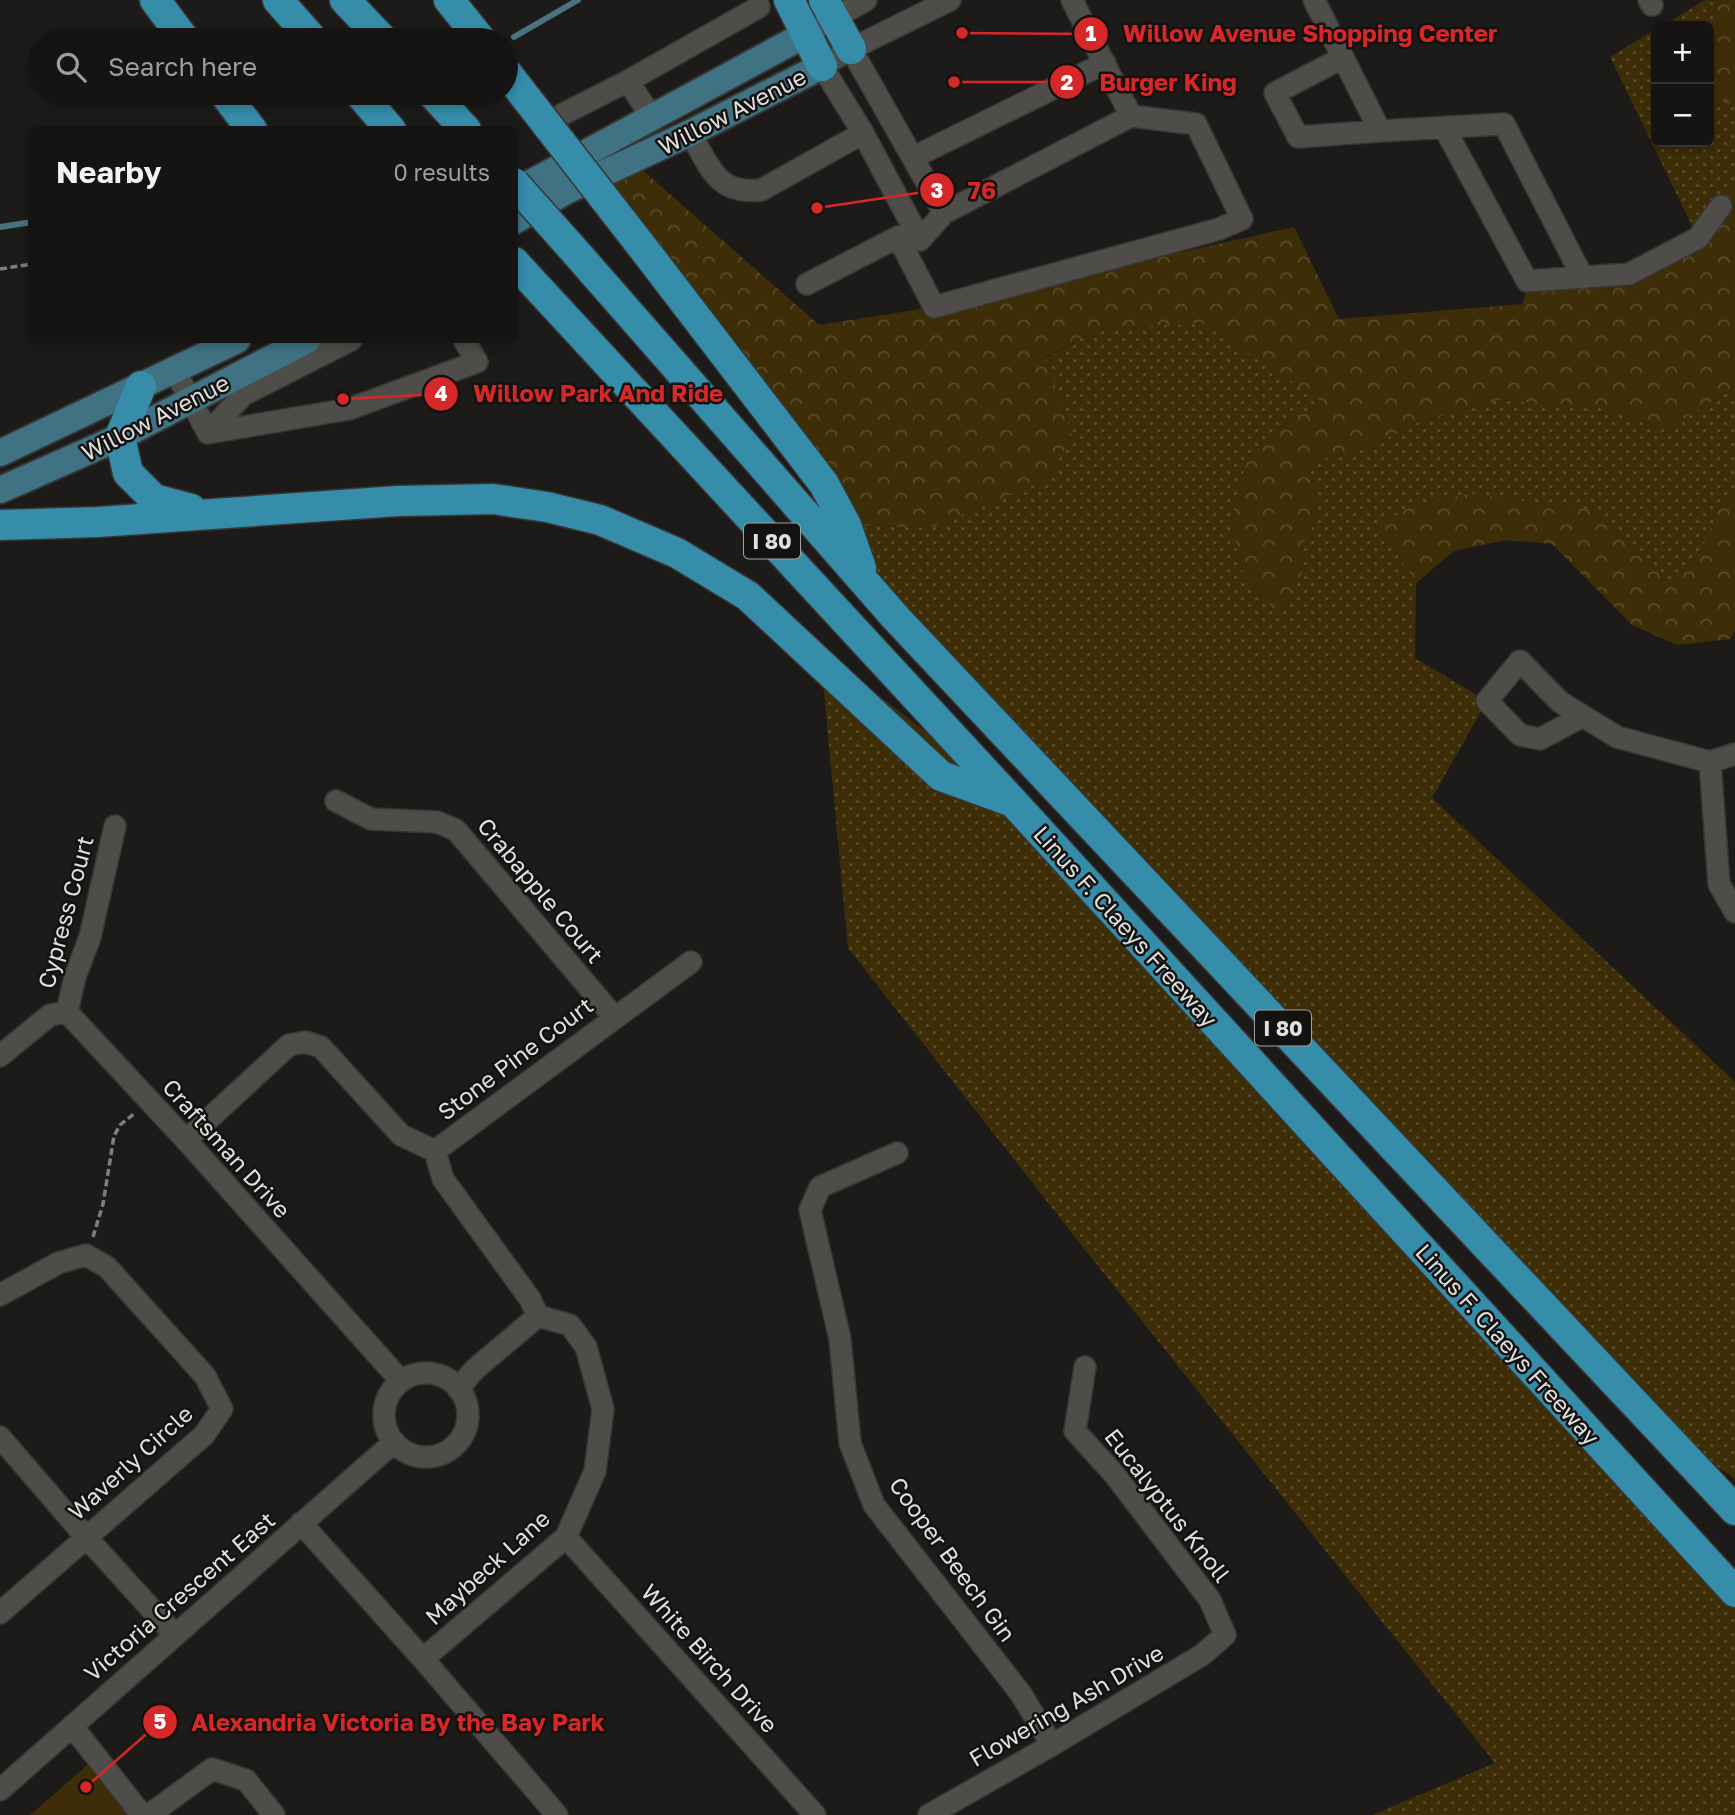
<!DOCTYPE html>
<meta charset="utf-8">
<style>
body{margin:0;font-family:"Golos Text",sans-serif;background:#1f1d1c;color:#f1f3f6}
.controls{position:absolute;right:21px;top:21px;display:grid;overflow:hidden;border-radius:10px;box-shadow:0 4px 10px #0003}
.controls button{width:63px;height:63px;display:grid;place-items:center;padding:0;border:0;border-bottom:2px solid #353333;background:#161413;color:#f1f3f6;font:35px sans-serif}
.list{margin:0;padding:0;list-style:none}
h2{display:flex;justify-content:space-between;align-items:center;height:91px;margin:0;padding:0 28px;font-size:30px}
h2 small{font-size:23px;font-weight:400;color:#9e9ea0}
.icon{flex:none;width:38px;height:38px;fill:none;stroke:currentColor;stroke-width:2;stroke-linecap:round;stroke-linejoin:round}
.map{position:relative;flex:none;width:1735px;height:1815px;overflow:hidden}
.search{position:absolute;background:#161413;box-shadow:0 4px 10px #0003;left:28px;top:28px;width:490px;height:77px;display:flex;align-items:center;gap:18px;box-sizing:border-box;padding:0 24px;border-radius:38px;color:#9e9ea0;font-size:26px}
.panel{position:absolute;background:#161413;box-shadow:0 4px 10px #0003;left:28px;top:126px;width:490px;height:217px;border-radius:10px}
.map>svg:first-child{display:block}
</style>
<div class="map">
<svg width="1735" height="1815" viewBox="0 0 1735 1815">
<defs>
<pattern id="grass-dots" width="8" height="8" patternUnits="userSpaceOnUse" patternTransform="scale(1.75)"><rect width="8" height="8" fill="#3e2e07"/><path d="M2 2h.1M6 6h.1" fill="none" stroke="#5a4c2b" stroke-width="1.8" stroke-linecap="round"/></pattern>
<pattern id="forest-crowns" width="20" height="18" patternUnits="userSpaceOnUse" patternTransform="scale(1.75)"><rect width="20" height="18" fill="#3e2e07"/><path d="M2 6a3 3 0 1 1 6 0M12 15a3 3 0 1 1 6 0" fill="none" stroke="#5a4c2b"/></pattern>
</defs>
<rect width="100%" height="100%" fill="#1d1b19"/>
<!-- grass -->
<path fill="url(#grass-dots)" d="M1705,0h13l-9,35v-9h-47z
M1656,29v113h53v-50l26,15v75l-37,56 -88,-181z
M1202,323l123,80 -40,20 -37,34 -17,63 11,50 58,9 4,-36 15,-29 -10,-52 56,-13 53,-27 81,-22 106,8 60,22 58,-36 12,-3v104l-12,7 -22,49 -28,36 -82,-78 -212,17 37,57 -1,75 72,43 -55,97 303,284v398l-6,-6 -59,-35 -774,-821 -50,-93 84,3 142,-93 -26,-77 53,-29z
M820,650l198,153 717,794v218h-363l123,-52 -413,-517 -234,-298z"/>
<!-- forest -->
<path fill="url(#forest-crowns)" d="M1718,0h17v107l-26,-15v-57z
M632,161l187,164 115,-18 360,-80 45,92 184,-15 4,-23 102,-7 69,-36 37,-56v209l-12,3 -58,36 -60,-22 -106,-8 -81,22 -53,27 -56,13 10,52 -15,29 -3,36 -25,33 -34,-42 -11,-50 17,-63 37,-34 39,-20 -122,-80 -103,6 -53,28 26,78 -23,44 -119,49 -84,-3 -258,-344z
M1470,494l121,15 82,78 28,-36 22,-50 12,-6v136l-5,8 -53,6 -45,-20 -80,-81 -46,-4 -52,11 -38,32 -37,-57 36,-22z"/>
<!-- green -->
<path fill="#3e2e07" d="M91,1762l37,51 -2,2h-96z"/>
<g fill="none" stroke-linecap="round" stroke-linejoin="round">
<!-- stream -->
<path stroke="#48727e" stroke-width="6" d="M514,37l64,-37
M0,227l32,-5"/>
<defs>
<path id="minor" d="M1314,0l66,131 124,-7 79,154
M1649,0l3,5
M806,34l60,-34
M851,49l93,164
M1342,58l-67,35 23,44 82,-6
M628,81l131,-74
M563,114l65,-33 24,37
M1445,129l82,152 102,-7 69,-36 23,-32
M690,133c20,33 26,62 71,57l102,-57
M914,157l191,-94
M898,237l36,70 285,-78 23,-10 -46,-95 -65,-8
M920,240l-57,-107 -41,-67 29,-17 99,-49
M807,284l91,-47 22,3 24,-27 187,-97 -59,-116
M175,371l33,62
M208,433l141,-24 128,-47 -13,-22
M208,433l35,-38 108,-55
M1583,716l-43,23 -20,-4 -33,-34 33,-40 40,41 57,35 93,25 25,-8
M1710,762l9,122 16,28
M336,801l35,18 66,3 19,8 158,187
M67,1012l8,-35 15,-40 25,-111
M0,1056l50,-41 17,-3 119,128 215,241
M186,1140l103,-95 16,-3 16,5 80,88 34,16 256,-189
M435,1151l8,28 87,120 8,17
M897,1153l-77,34 -10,23 30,129 10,104 24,62 147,189 31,51
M0,1295l58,-32 28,-8 21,12 98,109 17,33 -18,26 -204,178
M384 1415a42 42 0 1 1 84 0a42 42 0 1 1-84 0Z
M0,1437l86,100 88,97
M301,1523l122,136 134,156
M566,1537l249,278
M423,1659l143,-122 29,-66 8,-62 -17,-62 -16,-22 -32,-9 -64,54 -16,19
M72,1726l70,89
M0,1790l394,-348
M149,1815l63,-46 34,11 28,35
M929,1815l123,-70 150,-90 23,-20 -15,-35 -96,-126 -39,-43 10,-64"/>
<path id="major" d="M514,192l292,-158
M514,221l52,-30 124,-58 132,-67
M0,453l237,-113
M0,490l120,-53 187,-97"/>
<path id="highway" d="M155,0l30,40
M278,0l35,40
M345,0l38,40
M449,0l32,40
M789,0l33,66
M824,0l27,49
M224,93l28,37
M359,93l32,37
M432,93l34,37
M579,256l317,362 839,892
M650,257l174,227 22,41 15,43
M514,262l500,541 721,789
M141,386l-21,51 8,36 26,26 37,10
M0,525l98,-3 300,-21 95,-2 54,8 53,13 77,33 71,43 193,180 66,24"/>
</defs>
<!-- minor casing -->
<use href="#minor" stroke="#373635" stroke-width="24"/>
<!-- major casing -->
<use href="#major" stroke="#373635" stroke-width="30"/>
<!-- highway casing -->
<use href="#highway" stroke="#373635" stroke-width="33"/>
<!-- path -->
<path stroke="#7f7e7c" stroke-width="3.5" stroke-dasharray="7 3.5" stroke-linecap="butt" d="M0,269l32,-5
M93,1237l10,-33 11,-68 6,-11 15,-12"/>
<!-- minor -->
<use href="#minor" stroke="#4f4d4a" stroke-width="21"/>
<!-- major -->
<use href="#major" stroke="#3f7384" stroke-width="26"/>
<!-- highway -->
<use href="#highway" stroke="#358daa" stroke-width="30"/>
<defs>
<path id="highway-bridge" d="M506,72l144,185
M514,183l65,73"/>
</defs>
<!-- highway-bridge casing -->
<use href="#highway-bridge" stroke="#373635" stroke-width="33" stroke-linecap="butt"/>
<!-- highway-bridge -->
<use href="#highway-bridge" stroke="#358daa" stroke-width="30"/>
</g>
<g text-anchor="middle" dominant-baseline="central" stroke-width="5" stroke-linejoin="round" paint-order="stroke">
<!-- shield labels -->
<g fill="#141210" stroke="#a4a2a0" stroke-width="2">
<rect x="744" y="523.5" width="56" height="35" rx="5"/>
<rect x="1255" y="1010.5" width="56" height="35" rx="5"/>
</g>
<g font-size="21" font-weight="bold" fill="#e1e0de">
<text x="772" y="541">I 80</text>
<text x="1283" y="1028">I 80</text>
</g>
<!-- street labels -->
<g font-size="23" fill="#e1e0de" stroke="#141210">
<text transform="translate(732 111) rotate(-27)">Willow Avenue</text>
<text transform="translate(155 417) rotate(-27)">Willow Avenue</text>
<text transform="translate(541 890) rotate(50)">Crabapple Court</text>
<text transform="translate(65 912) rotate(-75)">Cypress Court</text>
<text transform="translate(1126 926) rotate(48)">Linus F. Claeys Freeway</text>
<text transform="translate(515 1058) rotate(-37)">Stone Pine Court</text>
<text transform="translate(227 1148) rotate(48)">Craftsman Drive</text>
<text transform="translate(1508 1344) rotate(48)">Linus F. Claeys Freeway</text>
<text transform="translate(130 1462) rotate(-42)">Waverly Circle</text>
<text transform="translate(1168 1505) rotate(52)">Eucalyptus Knoll</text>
<text transform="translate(953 1559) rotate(54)">Cooper Beech Gin</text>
<text transform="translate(487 1567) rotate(-42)">Maybeck Lane</text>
<text transform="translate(179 1596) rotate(-41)">Victoria Crescent East</text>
<text transform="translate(710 1658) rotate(48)">White Birch Drive</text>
<text transform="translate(1066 1705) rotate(-30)">Flowering Ash Drive</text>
</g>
</g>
<!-- callouts -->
<path fill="none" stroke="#d62828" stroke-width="2.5" d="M962 33L1091 34M954 82L1067 82M817 208L937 190M343 399L441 394M86 1787L160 1722"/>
<g fill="#d62828" stroke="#141210" stroke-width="2.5">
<circle cx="962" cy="33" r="7"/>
<circle cx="954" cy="82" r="7"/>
<circle cx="817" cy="208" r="7"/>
<circle cx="343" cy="399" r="7"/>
<circle cx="86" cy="1787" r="7"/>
<circle cx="1091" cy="34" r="18"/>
<circle cx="1067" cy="82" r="18"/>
<circle cx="937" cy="190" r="18"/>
<circle cx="441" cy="394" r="18"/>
<circle cx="160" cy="1722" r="18"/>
</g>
<g font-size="21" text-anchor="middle" font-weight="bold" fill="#fff">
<text x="1091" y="41">1</text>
<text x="1067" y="90">2</text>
<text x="937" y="198">3</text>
<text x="441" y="401">4</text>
<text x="160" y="1729">5</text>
</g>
<g font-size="24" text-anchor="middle" font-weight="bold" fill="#d62828" stroke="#141210" stroke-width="5" stroke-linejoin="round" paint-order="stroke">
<text x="1310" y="42">Willow Avenue Shopping Center</text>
<text x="1168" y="91">Burger King</text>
<text x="982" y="199">76</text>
<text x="598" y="402">Willow Park And Ride</text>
<text x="398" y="1731">Alexandria Victoria By the Bay Park</text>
</g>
</svg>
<div class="controls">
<button>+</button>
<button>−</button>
</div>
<div class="search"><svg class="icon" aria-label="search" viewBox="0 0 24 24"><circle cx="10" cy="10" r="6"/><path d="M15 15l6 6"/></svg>Search here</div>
<section class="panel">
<h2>Nearby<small>0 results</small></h2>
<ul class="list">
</ul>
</section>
</div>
